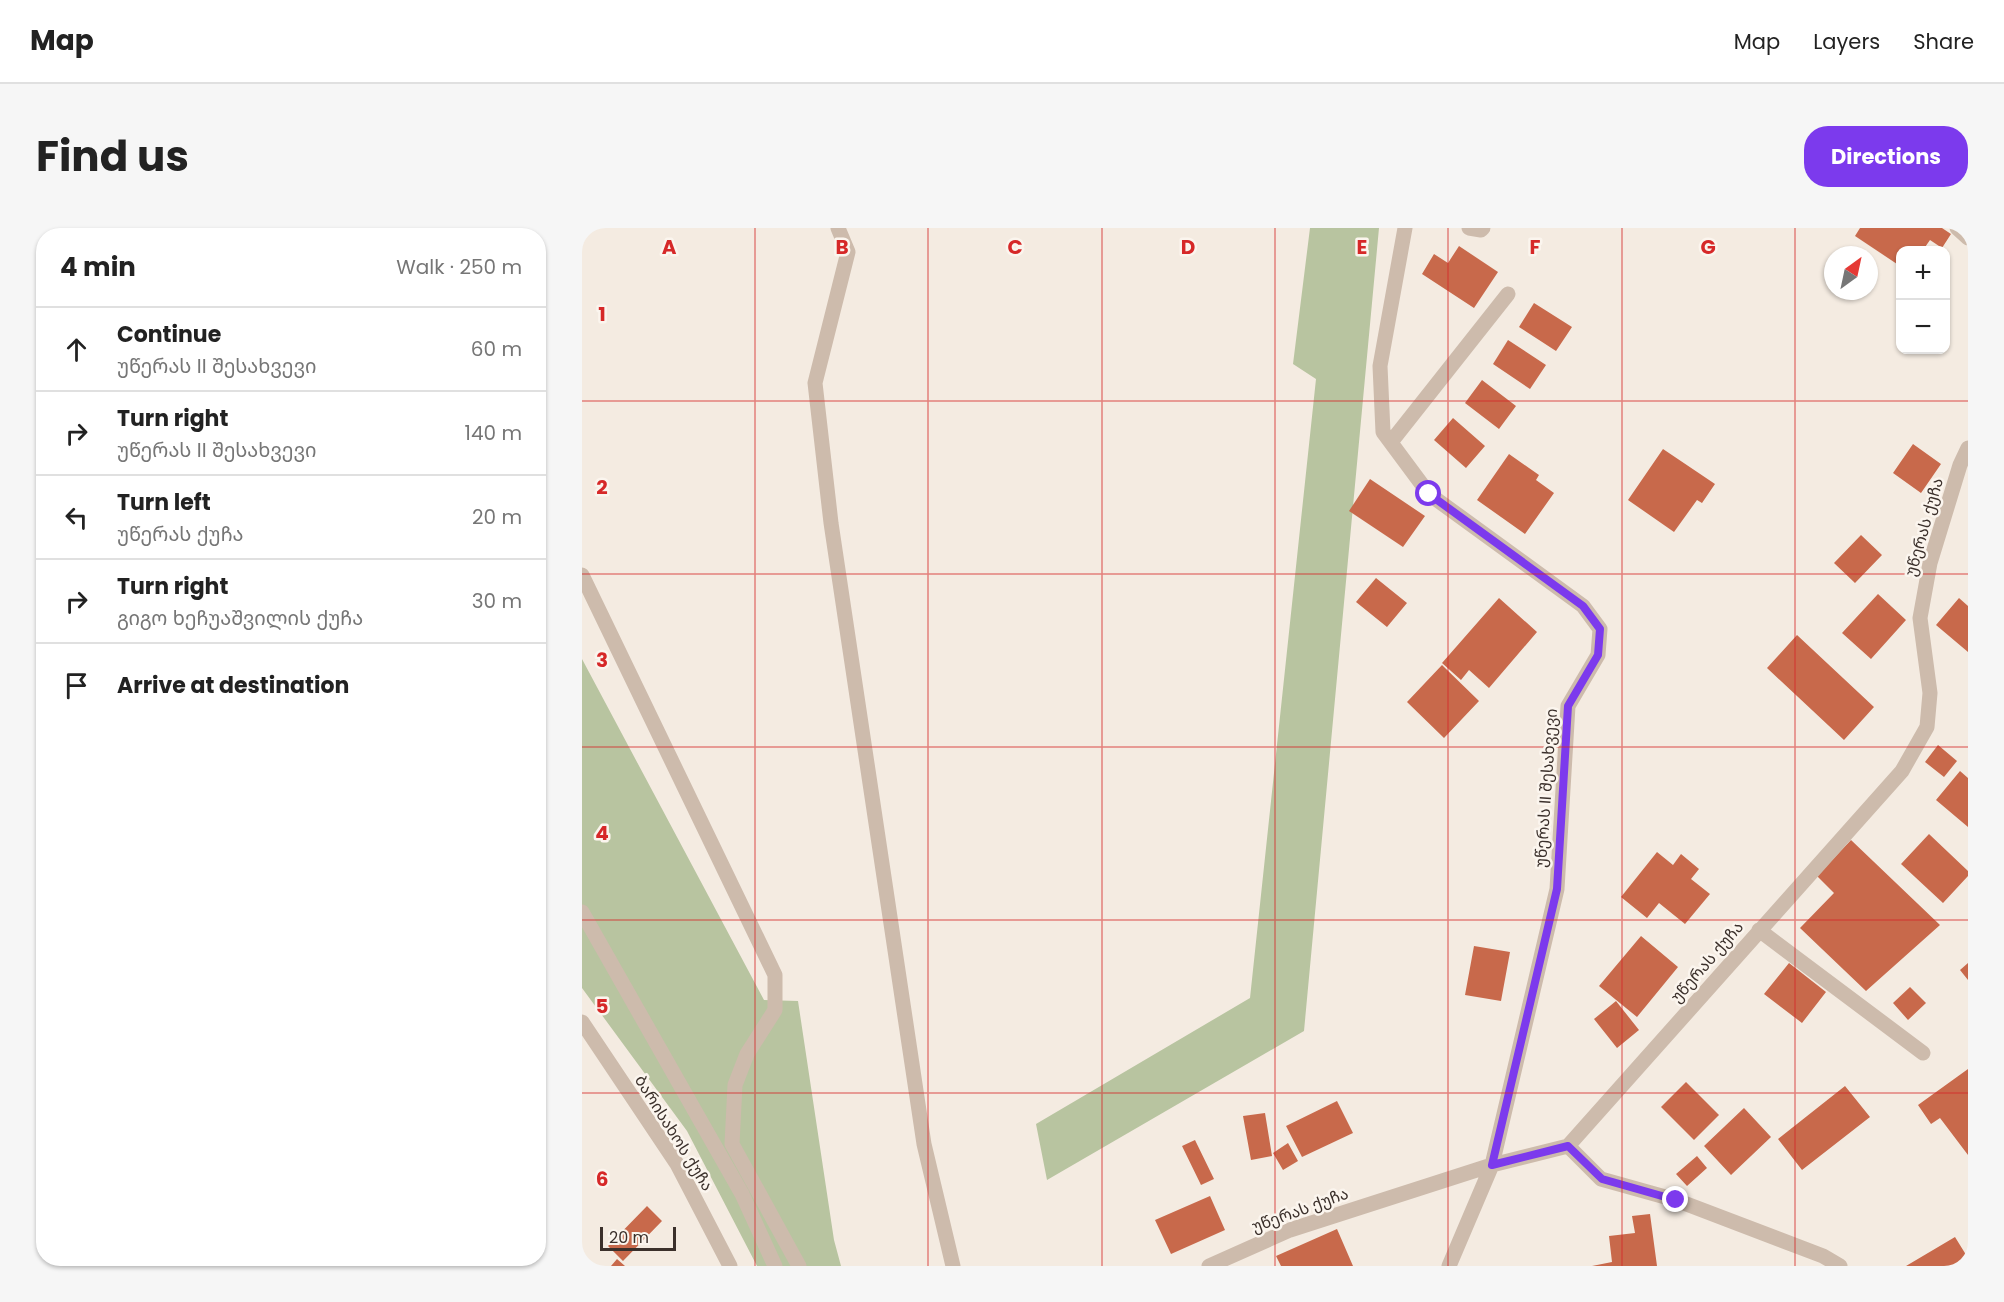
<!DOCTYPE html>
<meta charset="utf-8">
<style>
body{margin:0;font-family:Poppins,"Noto Sans Georgian",sans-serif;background:#f6f6f6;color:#222}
.controls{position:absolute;right:18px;top:18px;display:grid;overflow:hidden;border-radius:12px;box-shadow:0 2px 4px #0004}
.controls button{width:54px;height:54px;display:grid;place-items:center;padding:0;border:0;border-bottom:2px solid #e0e0e0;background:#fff;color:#222;font:30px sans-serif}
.compass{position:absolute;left:1242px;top:18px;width:54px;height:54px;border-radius:50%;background:#fff;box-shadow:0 2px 4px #0004;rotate:33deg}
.scale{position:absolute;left:18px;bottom:15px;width:76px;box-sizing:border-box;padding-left:6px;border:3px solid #3b302b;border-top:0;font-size:16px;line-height:21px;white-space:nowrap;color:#3b302b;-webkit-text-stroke:4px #fbf5ee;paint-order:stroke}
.stop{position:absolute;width:18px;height:18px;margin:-14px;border:4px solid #7c3aed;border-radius:50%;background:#fff}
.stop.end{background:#7c3aed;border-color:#fff;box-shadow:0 2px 6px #0008}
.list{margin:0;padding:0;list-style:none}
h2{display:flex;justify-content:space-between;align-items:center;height:78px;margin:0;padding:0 24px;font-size:26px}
h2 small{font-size:20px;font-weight:400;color:#767676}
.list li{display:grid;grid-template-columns:39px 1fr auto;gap:18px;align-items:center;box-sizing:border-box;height:84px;padding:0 24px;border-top:2px solid #e0e0e0}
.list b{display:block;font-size:22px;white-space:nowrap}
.list p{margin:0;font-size:20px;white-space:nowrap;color:#767676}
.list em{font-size:20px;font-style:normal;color:#767676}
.icon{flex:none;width:33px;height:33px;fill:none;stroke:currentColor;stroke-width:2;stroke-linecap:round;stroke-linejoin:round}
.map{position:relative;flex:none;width:1386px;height:1038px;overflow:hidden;border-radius:24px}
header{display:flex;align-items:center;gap:36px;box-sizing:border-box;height:84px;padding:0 30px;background:#fff;border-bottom:2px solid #e0e0e0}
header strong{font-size:28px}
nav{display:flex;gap:33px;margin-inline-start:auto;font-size:21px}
.intro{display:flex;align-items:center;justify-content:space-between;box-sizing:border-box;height:144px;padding:0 36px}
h1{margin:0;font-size:42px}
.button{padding:15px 27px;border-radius:24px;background:#7c3aed;color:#fff;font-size:21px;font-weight:700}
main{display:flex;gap:36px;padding:0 36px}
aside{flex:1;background:#fff;border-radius:24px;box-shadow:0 2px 4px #0004}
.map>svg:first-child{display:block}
</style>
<header>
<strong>Map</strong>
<nav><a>Map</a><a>Layers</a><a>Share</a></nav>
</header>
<div class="intro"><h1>Find us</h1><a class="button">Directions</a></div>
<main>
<aside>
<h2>4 min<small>Walk · 250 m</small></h2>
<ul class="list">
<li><svg class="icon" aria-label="ahead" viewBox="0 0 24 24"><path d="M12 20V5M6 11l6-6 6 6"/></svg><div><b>Continue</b><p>უწერას II შესახვევი</p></div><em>60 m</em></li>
<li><svg class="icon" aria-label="right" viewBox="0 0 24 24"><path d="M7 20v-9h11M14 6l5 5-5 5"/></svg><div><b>Turn right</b><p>უწერას II შესახვევი</p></div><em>140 m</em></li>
<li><svg class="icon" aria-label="left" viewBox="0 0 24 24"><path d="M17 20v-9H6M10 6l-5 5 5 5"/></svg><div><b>Turn left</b><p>უწერას ქუჩა</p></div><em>20 m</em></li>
<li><svg class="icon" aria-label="right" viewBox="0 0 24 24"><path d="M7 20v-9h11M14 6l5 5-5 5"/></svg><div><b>Turn right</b><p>გიგო ხეჩუაშვილის ქუჩა</p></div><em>30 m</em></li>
<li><svg class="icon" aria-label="arrive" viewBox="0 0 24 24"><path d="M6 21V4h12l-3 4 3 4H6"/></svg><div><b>Arrive at destination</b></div></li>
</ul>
</aside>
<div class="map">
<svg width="1386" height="1038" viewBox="0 0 1386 1038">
<rect width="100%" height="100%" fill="#f4ebe1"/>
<!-- green -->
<path fill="#b8c4a0" d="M728,0h69l-75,803 -257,149 -11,-56 214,-126 66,-619 -23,-15z
M0,431l182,341 34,1 36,239 7,26h-84l-70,-135 -105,-143z"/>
<!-- building -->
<path fill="#c8694b" d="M1278,0h82l9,6 -9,14 -12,-8 -7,10h-23v16l-45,-30z
M877,18l39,26 -24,36 -52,-34 12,-20 14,9z
M952,75l38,24 -16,24 -37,-24z
M926,112l38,25 -16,24 -37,-25z
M900,152l34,26 -17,23 -34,-26z
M871,190l32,28 -19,22 -32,-28z
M1331,216l28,20 -20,29 -28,-20z
M1081,221l52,35 -13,19 -5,-3 -23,32 -46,-32z
M927,226l30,21 -3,5 18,13 -29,41 -48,-34z
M788,251l55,37 -22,31 -54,-36z
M1279,307l21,20 -27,28 -21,-20z
M794,350l31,25 -20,24 -31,-25z
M1296,366l28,26 -35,39 -29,-26z
M917,370l38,34 -48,56 -20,-18 -8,10 -19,-17z
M1377,370l9,8v46l-32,-27z
M1215,407l77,72 -30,33 -77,-72z
M860,437l37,36 -35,37 -37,-36z
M1356,517l19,16 -13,16 -19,-15z
M1378,543l8,7v49l-32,-27z
M1347,606l39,37v5l-25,27 -42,-39z
M1269,612l89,85 -74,66 -66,-63 34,-35 -17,-17z
M1075,624l16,13 8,-11 18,15 -8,10 19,15 -25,30 -26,-21 -12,15 -26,-21z
M1059,708l37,31 -41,50 -38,-31z
M892,718l36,6 -9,49 -36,-6z
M1207,735l37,29 -24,31 -38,-29z
M1386,735v17l-8,-10z
M1328,759l16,16 -18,17 -15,-17z
M1034,773l23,29 -22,18 -23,-29z
M1386,841v86l-28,-37 -9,6 -13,-19z
M1104,854l33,33 -25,25 -33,-33z
M1263,858l25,31 -68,53 -24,-31z
M755,873l16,32 -51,24 -16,-31z
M1162,880l27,29 -40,38 -27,-29z
M683,885l7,43 -21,4 -8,-44z
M613,912l19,39 -13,6 -19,-39z
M706,915l10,18 -15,9 -10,-17z
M1115,928l10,12 -20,18 -11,-12z
M628,968l15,34 -54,24 -16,-34z
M65,978l15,15 -39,40 -15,-15z
M1068,986l7,52h-65l20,-4 -3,-26 26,-3 -3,-17z
M755,1001l16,37h-72l-5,-10z
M1373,1009l13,21v8h-62z
M35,1031l8,7h-14z"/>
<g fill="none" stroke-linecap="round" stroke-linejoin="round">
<!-- minor -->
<path stroke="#cdbbac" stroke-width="15" d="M256,0l10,24 -33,131 16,140 93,621 29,122
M823,0l-25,138 3,66 46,62 154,112 17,23 -2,26 -30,51 -11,183 -65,276 -43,101
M887,0l12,2 2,-2
M1375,0l11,10
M809,214l117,-148
M0,347l193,400v35l-28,44 -12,31 -3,59 67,122
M0,684l160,282 33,72
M1177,702l164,123
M0,794l95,142 53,102
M986,918l33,33 75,21 147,56 17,10
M627,1038l81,-36 202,-65 76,-19 334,-375 25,-44 3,-34 -10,-75 10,-55 30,-98 8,-17"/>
</g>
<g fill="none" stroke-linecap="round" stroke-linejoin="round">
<!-- route -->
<path stroke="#7c3aed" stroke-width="8" d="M847,266l154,112 17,23 -2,26 -30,51 -11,183 -65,276 76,-19 34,33 74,21"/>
</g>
<!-- grid -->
<path fill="none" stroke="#d62828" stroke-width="1.5" stroke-opacity="0.55" d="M173,0v1038M346,0v1038M520,0v1038M693,0v1038M866,0v1038M1040,0v1038M1213,0v1038M0,173h1386M0,346h1386M0,519h1386M0,692h1386M0,865h1386"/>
<g text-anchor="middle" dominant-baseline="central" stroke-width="5" stroke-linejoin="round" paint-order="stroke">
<!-- street labels -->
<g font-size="16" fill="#3b302b" stroke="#fbf5ee">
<text transform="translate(1342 299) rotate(-74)">უწერას ქუჩა</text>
<text transform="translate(964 560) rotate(-86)">უწერას II შესახვევი</text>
<text transform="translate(1125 734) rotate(-49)">უწერას ქუჩა</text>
<text transform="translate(92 905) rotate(58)">ბარისახოს ქუჩა</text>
<text transform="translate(718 982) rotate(-20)">უწერას ქუჩა</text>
</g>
</g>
<g font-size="20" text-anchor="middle" font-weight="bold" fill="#d62828" stroke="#fbf5ee" stroke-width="5" stroke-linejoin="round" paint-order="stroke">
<text x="87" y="26">A</text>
<text x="260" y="26">B</text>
<text x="433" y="26">C</text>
<text x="606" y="26">D</text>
<text x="780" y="26">E</text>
<text x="953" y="26">F</text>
<text x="1126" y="26">G</text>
<text x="20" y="93">1</text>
<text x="20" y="266">2</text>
<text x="20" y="439">3</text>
<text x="20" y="612">4</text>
<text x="20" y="785">5</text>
<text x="20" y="958">6</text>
</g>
</svg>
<div class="controls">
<button>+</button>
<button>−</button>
</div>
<svg class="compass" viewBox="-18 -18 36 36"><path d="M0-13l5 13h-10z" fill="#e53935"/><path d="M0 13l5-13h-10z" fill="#767676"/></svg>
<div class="scale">20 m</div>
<div class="stop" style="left:847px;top:266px"></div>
<div class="stop end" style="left:1094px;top:972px"></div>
</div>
</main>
